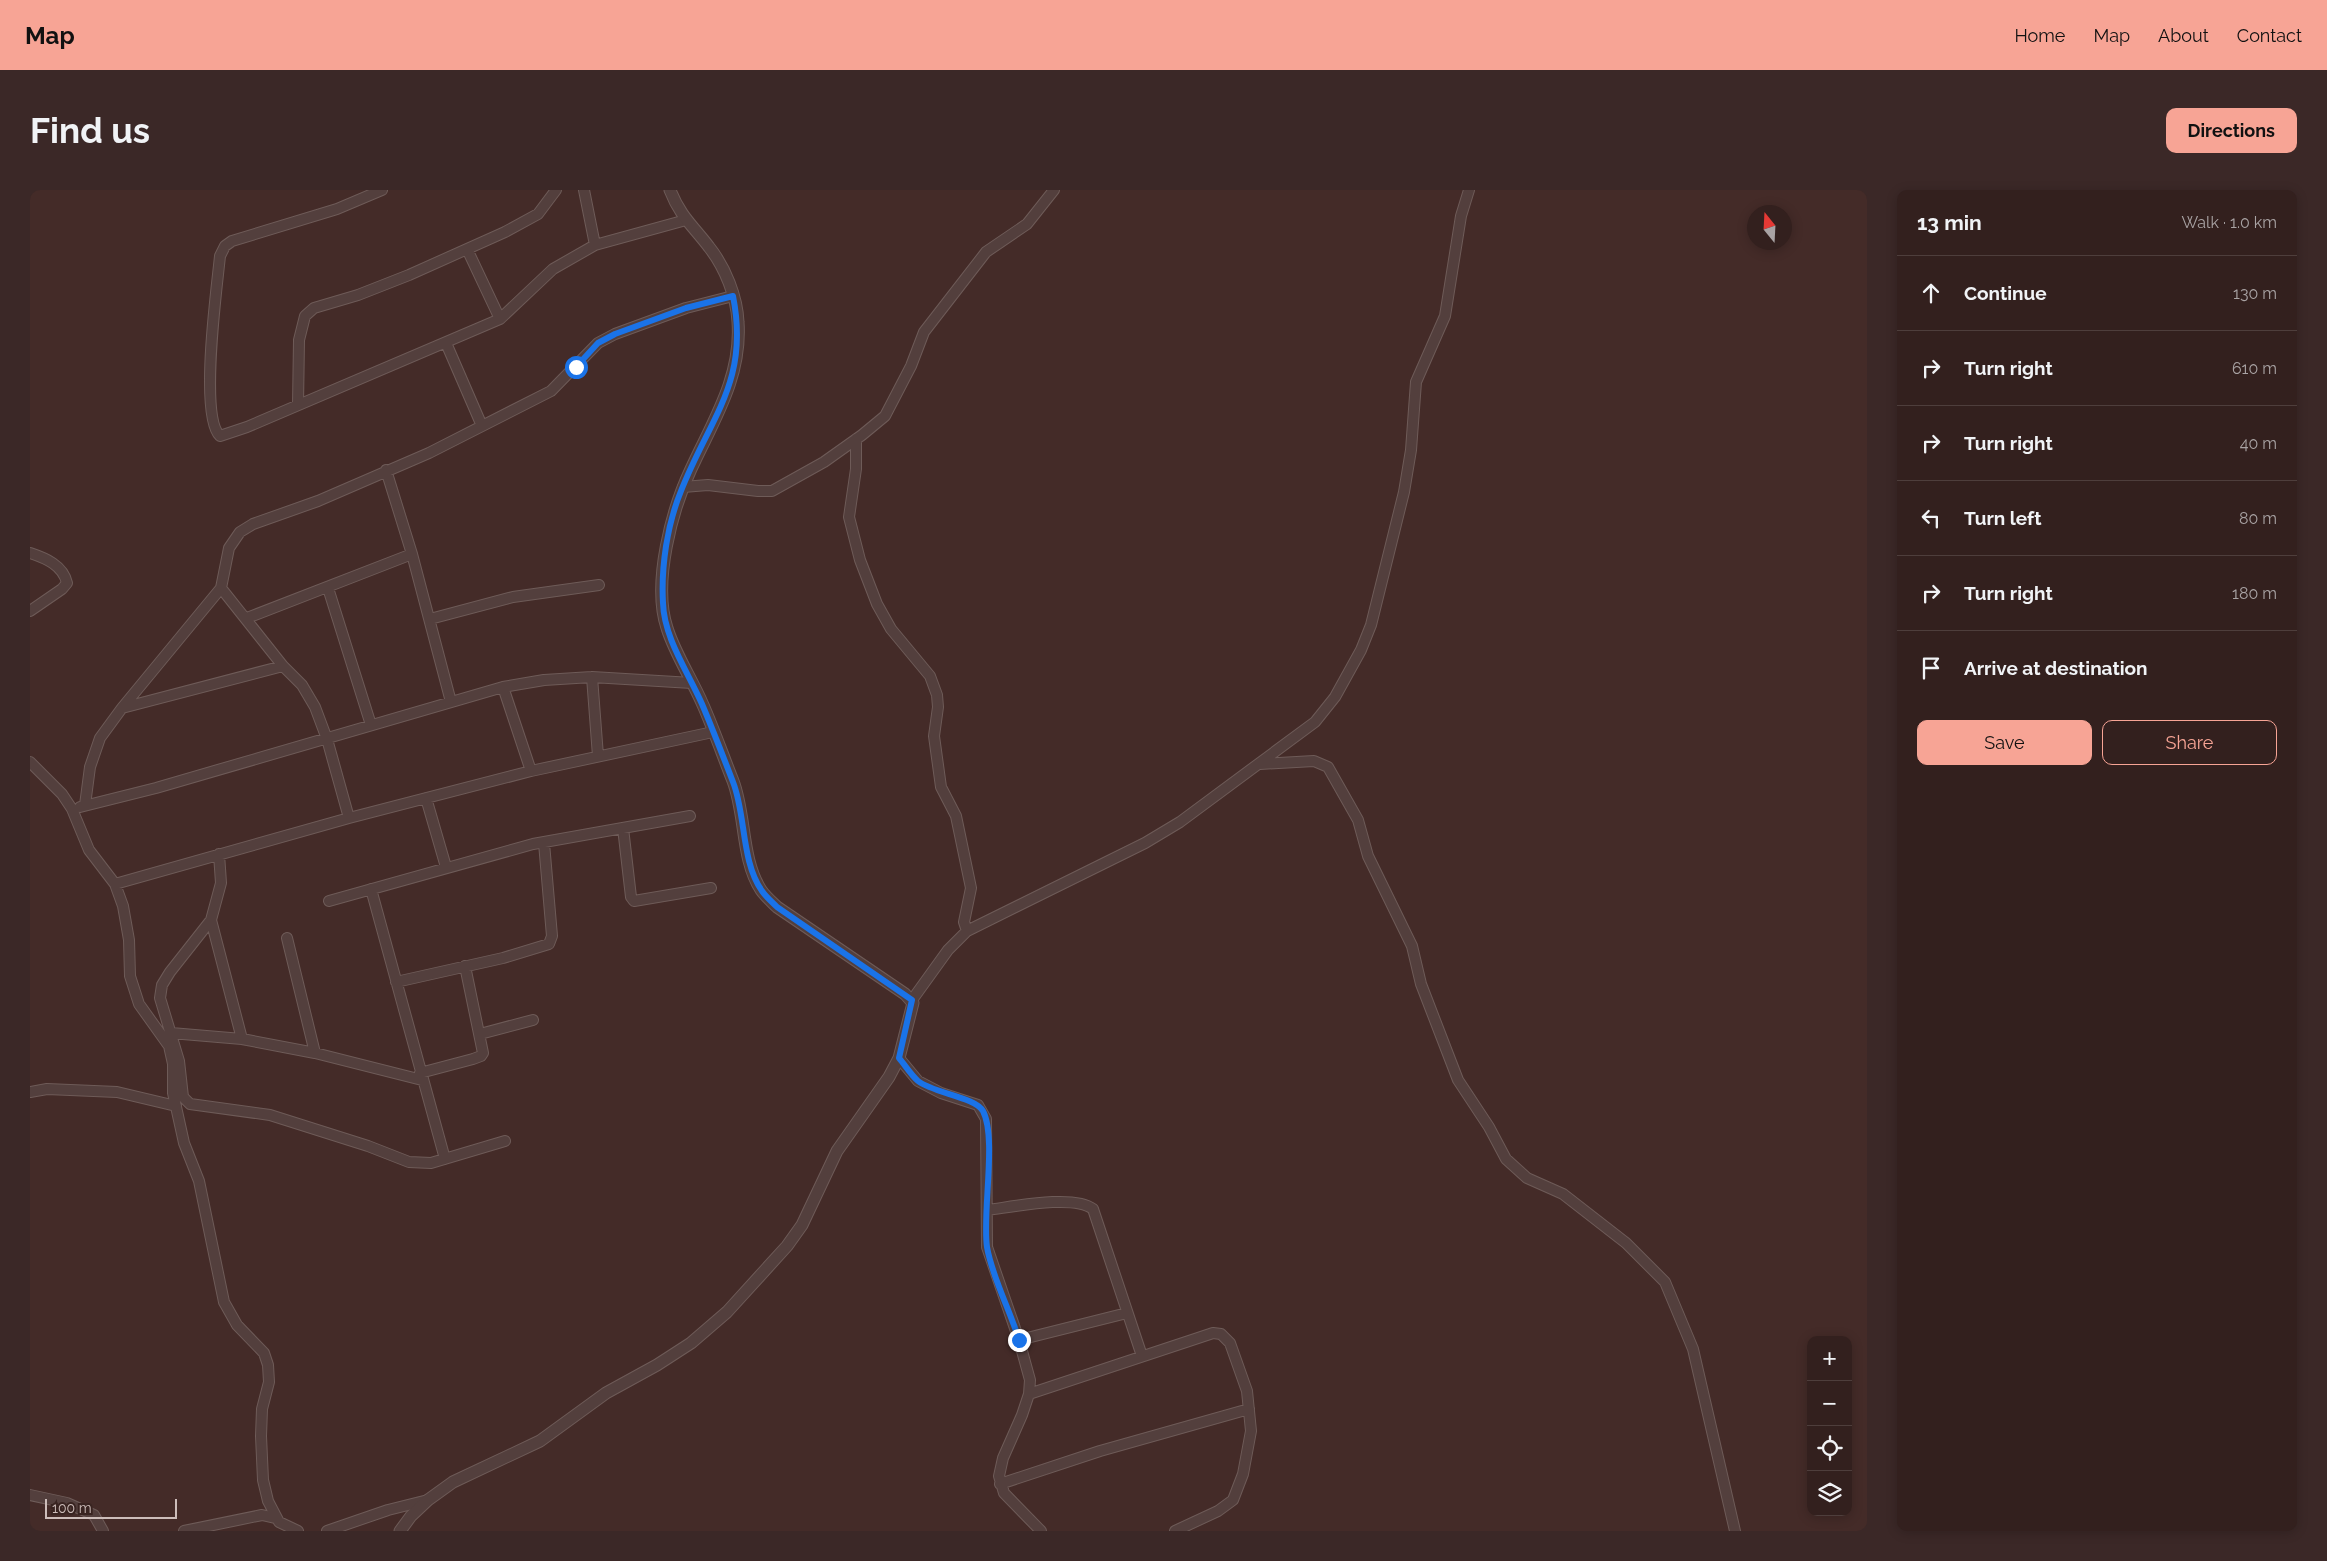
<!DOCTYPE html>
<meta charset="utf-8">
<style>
body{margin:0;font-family:Raleway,sans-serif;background:#3b2827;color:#f1f3f6}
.controls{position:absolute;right:15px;bottom:15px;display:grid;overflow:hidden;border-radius:10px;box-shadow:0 2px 12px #0003}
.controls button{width:45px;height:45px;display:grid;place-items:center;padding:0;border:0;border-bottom:1px solid #4e3e3c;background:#33201e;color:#f1f3f6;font:25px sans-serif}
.compass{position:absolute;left:1717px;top:15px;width:45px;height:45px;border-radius:50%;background:#33201e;box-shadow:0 2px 12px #0003;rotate:342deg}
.scale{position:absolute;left:15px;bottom:12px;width:132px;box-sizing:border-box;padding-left:5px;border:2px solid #cdbdba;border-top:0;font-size:14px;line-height:18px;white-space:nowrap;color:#cdbdba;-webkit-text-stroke:4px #392421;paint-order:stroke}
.stop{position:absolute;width:15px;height:15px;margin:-11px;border:4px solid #1a73e8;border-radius:50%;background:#fff}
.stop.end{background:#1a73e8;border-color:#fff;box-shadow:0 1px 5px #0008}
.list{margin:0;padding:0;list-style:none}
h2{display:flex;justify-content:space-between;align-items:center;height:65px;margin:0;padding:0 20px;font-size:21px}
h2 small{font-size:16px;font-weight:400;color:#a9a3a4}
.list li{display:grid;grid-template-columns:32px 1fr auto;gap:15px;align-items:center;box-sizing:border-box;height:75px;padding:0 20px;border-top:1px solid #4e3e3c}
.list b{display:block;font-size:19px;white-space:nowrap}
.list em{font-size:16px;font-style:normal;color:#a9a3a4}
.actions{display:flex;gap:10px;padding:15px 20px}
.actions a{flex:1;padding:11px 0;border:1px solid #f7a495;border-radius:10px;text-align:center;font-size:18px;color:#f7a495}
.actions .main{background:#f7a495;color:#111}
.icon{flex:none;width:28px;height:28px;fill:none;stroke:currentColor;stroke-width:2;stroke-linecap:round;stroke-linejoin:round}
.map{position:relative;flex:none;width:1837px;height:1341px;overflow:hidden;border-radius:10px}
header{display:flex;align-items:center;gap:30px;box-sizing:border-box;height:70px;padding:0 25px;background:#f7a495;color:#111}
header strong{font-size:24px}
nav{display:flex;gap:28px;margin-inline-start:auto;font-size:18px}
.intro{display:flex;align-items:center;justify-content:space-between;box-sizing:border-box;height:120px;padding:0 30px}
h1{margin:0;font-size:35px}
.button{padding:12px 22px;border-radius:10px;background:#f7a495;color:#111;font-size:18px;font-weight:700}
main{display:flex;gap:30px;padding:0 30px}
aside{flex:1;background:#33201e;border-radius:10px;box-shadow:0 2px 12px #0003}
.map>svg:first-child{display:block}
</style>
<header>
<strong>Map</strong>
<nav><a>Home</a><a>Map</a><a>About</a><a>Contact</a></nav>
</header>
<div class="intro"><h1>Find us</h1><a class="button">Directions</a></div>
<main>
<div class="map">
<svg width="1837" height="1341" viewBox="0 0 1837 1341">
<rect width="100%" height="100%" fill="#442b28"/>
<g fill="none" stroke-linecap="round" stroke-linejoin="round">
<defs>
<path id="minor" d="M352,0l-45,19 -105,32 -7,5 -5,10c-3,31 -21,160 0,180l27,-9 253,-108 53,-50 42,-24 91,-25
M554,0l11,55
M437,59l33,70
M416,153l36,83
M268,215l1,-65 6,-24 9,-8 44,-13 51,-20 96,-43 33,-18 18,-24
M826,249v30l-7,48 11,43 17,44 14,25 39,47 7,19 1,12 -4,29 7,51 15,29 15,72 -7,34 3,9
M356,280l26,84 39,148
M653,297l25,-2 50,6h14l52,-29 38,-27 23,-19 26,-50 13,-34 62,-80 41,-28 27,-34
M0,363c15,5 33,12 37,30l-5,6 -32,22
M191,398l62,78 19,19 13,22 12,32 22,79
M298,398l43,137
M217,428l165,-64
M400,429l83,-22 86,-12
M562,487l6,79
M473,497l28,84
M92,518l161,-42
M0,572l32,32 10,15 17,41 26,34 8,22 6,34 1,36 9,28 30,42 4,18v29l11,50 15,38 25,121 13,23 27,28 4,12 1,17 -7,27 -1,27 2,44 5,21 11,21 19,9
M1230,574l54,-3 14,6 30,53 10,36 44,90 9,38 37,96 31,47 17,32 21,19 36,16 63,49 39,39 28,67 42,182
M396,608l20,69
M55,615l5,-38 10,-29 22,-30 99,-120 8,-40 11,-16 13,-8 65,-23 111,-48 122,-62 47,-48 17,-9 71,-26 47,-12
M50,617l76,-19 347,-101 41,-7 48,-3 100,6
M593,638l8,69 3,4 77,-13
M189,664l2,29 -10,37 -41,52 -8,13 -2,13 19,63 4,36 7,7 80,11 98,31 41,16 22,1 74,-22
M85,694l234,-66 182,-47 182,-39
M341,699l74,270
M299,711l204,-57 157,-28
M181,730l31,119
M257,748l28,115
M366,792l107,-24 46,-14 3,-8 -8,-93
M882,810l36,-50 19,-19 178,-88 35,-21 135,-100 20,-25 26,-47 10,-25 33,-133 7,-42 5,-68 29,-66 16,-100 8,-26
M141,843l71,6 73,14 107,27
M450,844l53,-14
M869,868l19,23 23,12 37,12 8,14 1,128 32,93 11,40 -1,14 -7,21 -19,43 -4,18 5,17 37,38
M390,883l53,-14 8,-3 2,-3 -18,-87
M0,902l17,-3 70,3 59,14
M958,1020c24,-3 86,-16 105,-1l49,147
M989,1150l108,-27
M999,1204l169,-56 15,-5 8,1 9,9 17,48 4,40 -8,43 -10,26 -15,11 -43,20
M970,1294l100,-33 149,-42
M0,1305l37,8 27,12 9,16
M154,1341l78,-16 13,3
M297,1341l61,-21 40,-10"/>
<path id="tertiary" d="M370,1341l11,-15 17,-16 25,-18 87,-41 66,-48 51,-28 34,-22 36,-31 60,-66 15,-21 35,-74 52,-74 10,-19 14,-55 -8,-9 -128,-87c-5,-5 -12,-11 -16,-17 -20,-31 -15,-75 -28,-109 -10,-25 -19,-51 -30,-76 -11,-26 -28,-51 -36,-77 -15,-45 5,-119 24,-159 22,-48 51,-92 47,-147 -1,-25 -13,-55 -29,-75 -16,-21 -29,-31 -39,-57"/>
</defs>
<!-- minor casing -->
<use href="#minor" stroke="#6e5b58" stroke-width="12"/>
<!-- tertiary casing -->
<use href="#tertiary" stroke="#6e5b58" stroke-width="13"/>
<!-- minor -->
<use href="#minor" stroke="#533f3d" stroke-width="10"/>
<!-- tertiary -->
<use href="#tertiary" stroke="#533f3d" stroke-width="11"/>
</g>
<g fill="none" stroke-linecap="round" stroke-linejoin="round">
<!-- route -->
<path stroke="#1a73e8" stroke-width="6" d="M546,177l22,-24 17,-9 71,-26 47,-12c17,86 -23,121 -52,195 -14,34 -20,76 -18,112 1,35 25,69 39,101 11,26 21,52 31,78 13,33 8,79 29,109 4,6 10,11 15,16l135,93 -13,58c6,7 12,17 19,23 15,12 57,16 65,30 14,27 -1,102 4,136 5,30 23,63 32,93"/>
</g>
</svg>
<div class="controls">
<button>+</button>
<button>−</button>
<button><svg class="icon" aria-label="locate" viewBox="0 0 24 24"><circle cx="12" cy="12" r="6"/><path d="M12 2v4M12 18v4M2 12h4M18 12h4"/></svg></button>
<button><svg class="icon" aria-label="layers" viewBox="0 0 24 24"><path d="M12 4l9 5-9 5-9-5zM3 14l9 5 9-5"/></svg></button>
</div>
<svg class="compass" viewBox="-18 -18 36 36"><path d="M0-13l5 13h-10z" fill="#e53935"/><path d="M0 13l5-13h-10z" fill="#a9a3a4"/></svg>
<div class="scale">100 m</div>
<div class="stop" style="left:546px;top:177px"></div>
<div class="stop end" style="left:989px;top:1150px"></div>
</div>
<aside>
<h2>13 min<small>Walk · 1.0 km</small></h2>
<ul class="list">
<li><svg class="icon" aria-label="ahead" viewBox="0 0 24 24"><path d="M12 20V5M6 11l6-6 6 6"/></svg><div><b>Continue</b></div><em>130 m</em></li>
<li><svg class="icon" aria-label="right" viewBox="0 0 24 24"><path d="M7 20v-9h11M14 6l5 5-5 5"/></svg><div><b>Turn right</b></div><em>610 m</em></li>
<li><svg class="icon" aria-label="right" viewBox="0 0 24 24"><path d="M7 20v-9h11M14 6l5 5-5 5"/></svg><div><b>Turn right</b></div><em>40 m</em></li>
<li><svg class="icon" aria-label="left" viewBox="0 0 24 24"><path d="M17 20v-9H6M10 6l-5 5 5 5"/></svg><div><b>Turn left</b></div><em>80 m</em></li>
<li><svg class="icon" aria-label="right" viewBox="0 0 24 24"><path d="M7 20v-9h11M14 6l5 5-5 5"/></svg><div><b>Turn right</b></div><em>180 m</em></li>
<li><svg class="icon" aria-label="arrive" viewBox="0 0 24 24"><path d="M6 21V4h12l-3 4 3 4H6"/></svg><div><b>Arrive at destination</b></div></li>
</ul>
<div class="actions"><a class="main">Save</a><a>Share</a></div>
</aside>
</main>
